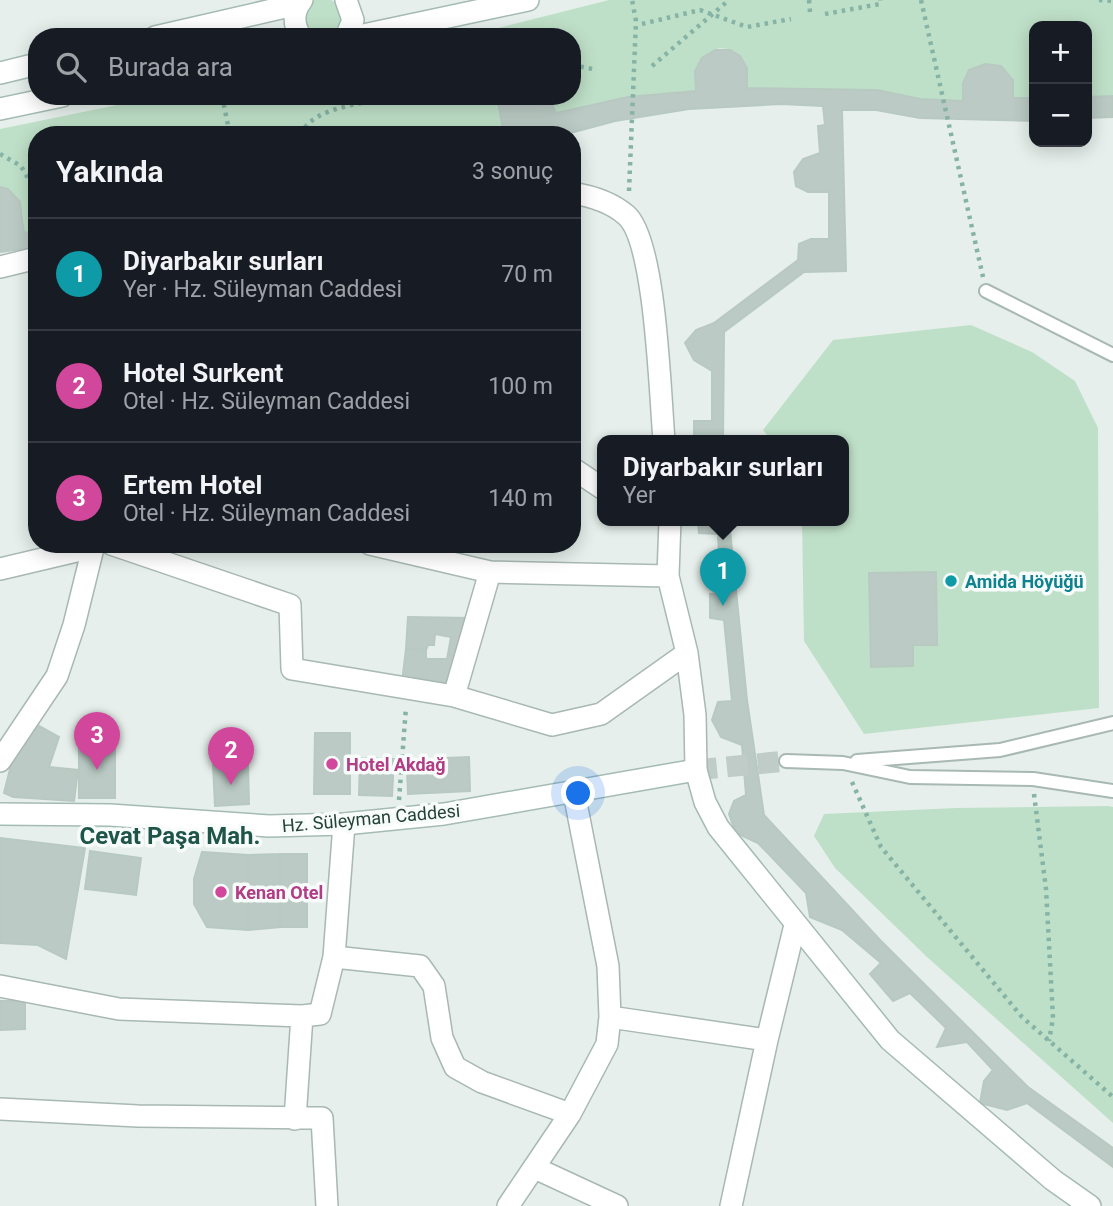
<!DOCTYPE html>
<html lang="tr">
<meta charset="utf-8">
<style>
body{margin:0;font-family:Roboto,sans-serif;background:#20242c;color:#f1f3f6}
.controls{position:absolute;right:21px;top:21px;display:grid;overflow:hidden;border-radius:14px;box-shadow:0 4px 18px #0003}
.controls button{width:63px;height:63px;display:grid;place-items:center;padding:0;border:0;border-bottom:2px solid #363941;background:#171b24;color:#f1f3f6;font:35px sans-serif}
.you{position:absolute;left:579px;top:794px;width:24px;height:24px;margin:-18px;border:5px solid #fff;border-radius:50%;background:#1a73e8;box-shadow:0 0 0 10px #1a73e833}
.badge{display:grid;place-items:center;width:46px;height:46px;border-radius:50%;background:#b45309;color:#fff;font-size:23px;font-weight:700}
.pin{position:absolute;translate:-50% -58px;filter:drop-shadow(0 2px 4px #0008)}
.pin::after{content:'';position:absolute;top:37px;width:24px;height:21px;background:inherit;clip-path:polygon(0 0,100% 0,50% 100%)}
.popup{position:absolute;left:597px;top:435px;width:252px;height:91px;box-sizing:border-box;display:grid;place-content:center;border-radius:14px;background:#171b24;filter:drop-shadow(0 2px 5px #0005);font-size:23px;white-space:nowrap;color:#9ea1a6}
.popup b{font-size:26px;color:#f1f3f6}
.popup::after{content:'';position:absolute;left:50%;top:100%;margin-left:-14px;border:14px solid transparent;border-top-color:#171b24}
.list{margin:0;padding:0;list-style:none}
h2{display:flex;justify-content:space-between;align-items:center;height:91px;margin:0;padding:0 28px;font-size:30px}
h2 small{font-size:23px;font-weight:400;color:#9ea1a6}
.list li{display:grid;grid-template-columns:46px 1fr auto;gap:21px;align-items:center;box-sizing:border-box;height:112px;padding:0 28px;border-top:2px solid #363941}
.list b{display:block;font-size:26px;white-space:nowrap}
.list p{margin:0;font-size:23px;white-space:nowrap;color:#9ea1a6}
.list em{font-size:23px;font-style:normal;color:#9ea1a6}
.icon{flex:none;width:38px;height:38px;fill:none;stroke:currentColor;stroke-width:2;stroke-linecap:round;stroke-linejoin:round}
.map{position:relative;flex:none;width:1113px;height:1206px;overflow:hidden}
.search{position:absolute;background:#171b24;box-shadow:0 4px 18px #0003;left:28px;top:28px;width:553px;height:77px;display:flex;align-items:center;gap:18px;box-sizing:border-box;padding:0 24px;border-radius:28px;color:#9ea1a6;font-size:26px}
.panel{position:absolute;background:#171b24;box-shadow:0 4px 18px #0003;left:28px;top:126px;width:553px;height:427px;border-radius:28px}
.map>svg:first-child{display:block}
</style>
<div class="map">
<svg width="1113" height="1206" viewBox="0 0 1113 1206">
<rect width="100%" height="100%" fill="#e6efeb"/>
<!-- green -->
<path fill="#bfe0c8" d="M305 16a18 18 0 1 1 36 0a18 18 0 1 1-36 0Z
M609,0h504v96l-26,1v-71h-53v72h-21v-18l-12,-14 -16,-2 -16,6 -6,13v18l-43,-2 -43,-9 -130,-2c0,-55 -54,-52 -51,3l-68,6 -72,16 -8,-17h24v-59h-109z
M161,96h336l6,33 -20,6h-446v96l-13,2c0,-19 -2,-41 -24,-46v-58z
M971,325l61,27 43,29 23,47 1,280 -235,26 -60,-93 -2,-121h42v-80h-73l-8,-10 70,-90z
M1108,806l5,1v316l-186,-166 -92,-89 -21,-32 10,-22 132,-6z"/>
<!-- building -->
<path fill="#bbcac4" stroke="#b8c9c2" stroke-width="2" d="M715,50h15l10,6 7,12v20l130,2 43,9 43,2v-18l6,-13 16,-6 16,2 12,14v18h21v23l-114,-3 -44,-8h-34l4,161 -42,1 -80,60 -1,108h-29v-19h18v-50l-18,-11 -9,-17 11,-13 18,-7 84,-63 1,-16 12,-5h18v-47h-21l-12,-6 -2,-14 9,-13 17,-6 -2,-27 7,-1 -2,-19 -42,-2 -92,5 -74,12 -52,14h-79l19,-6 -6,-33h51l8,17 72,-16 68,-6 -1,-20 7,-13z
M1113,96v21l-26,1v-21z
M0,187l8,2 12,13 4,31 13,-2v16l-37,5z
M698,520h31l18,180 17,115 117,126 147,146 85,61v19l-86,-64 -20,7 -27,-7 4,-22 9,-11 -26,-28 -30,5 9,-19 -36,-35 -17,8 -23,-27 11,-11 -39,-33 -32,-13 -4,-24 -48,-50 -22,-10 -7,-19 5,-13 12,-6 -4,-50 -21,-8 -9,-17 6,-18 14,-1 -8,-81 -14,-2v-24l11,-1 -3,-59 -19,-1z
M936,572l1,73h-24v21l-42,1 -2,-94z
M408,617l62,1 -9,37 -13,-1 3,-17 -16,-3 -1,11h-6l-2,5 -20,-1z
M406,649l20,1v9h21l1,-5 13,1 -8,32 -51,-5z
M34,723l25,14 -10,30 29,3 -4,31 -61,-4 -9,-4 8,-32z
M315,733h35v61h-36z
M79,741l36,1v56h-36z
M469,757l1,34 -62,3 -1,-24 39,-1v-11z
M360,758l34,1 -2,37 -33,-1z
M248,764l1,40 -34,2 -2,-41z
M0,838l85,10 -19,111 -28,-14 -38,-2z
M90,851l51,7 -5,37 -51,-6z
M202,852l46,3v75l-41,-3 -13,-23v-25z
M280,854h27v73h-27z
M280,854v73l-32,3v-75z
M0,1001h25v28l-25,1z"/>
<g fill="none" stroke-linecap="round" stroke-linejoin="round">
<!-- street-tunnel -->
<path stroke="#bfccc8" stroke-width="21" stroke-dasharray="21 10" stroke-linecap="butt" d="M696,770l90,-9"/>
<defs>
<path id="lane" d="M986,291l127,64
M786,761l57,2 67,14 123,2 80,12
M857,761l143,-11 113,-27"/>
<path id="street" d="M572,193c19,3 39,9 54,22 30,25 34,181 38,225
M0,267l37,-9
M572,468l30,20
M670,520l-2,56 19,77 8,62 1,55
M111,544l179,61 2,64 162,27 98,29 49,-11 86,-61
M370,544l120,28 178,4
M0,569l93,-22
M454,696l36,-124
M0,761l57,-85 17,-51 20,-81
M574,793l34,173 2,51
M334,957l86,9 14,20 8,52 13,29 27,15 88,32
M0,986l119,23 183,7 -7,103
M302,1016l18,-2 14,-57 10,-133
M0,1109l138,7 184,2 5,88
M535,1168l82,38
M508,1206l62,-92 37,-70 3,-27 157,23 28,-115
M731,1206l36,-166"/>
<path id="secondary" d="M346,0l7,20 -7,17
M155,37l143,-33v-4
M301,37c-8,-12 -8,-26 1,-37
M354,37l174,-37
M0,73l37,-9
M0,109l62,-13
M0,814l110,1 159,11 75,-2 100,-10 252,-44 9,32 13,25 172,213 163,140 37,26"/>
</defs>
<!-- lane casing -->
<use href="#lane" stroke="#a8b8b2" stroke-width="16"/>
<!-- street casing -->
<use href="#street" stroke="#a8b8b2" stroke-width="24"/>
<!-- secondary casing -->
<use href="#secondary" stroke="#a4bbb3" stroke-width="24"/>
<!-- path -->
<path stroke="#86b3a5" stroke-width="4.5" stroke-dasharray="3.5 5" stroke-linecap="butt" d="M809,0l1,12
M921,0l62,277
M1099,0l14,1
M825,14l55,-10v-4
M642,24l58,-14 47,17 44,-8
M572,65l21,4
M652,66l77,-66
M222,96l8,39
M133,135c13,-9 31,-7 46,0
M301,135c9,-30 78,-34 106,-39
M0,154l21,12 16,28
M629,191l7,-170 -4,-21
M852,782l29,65 141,170 91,80
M1034,794l12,95 7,129 -4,23
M399,800l7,-93"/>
<!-- lane -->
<use href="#lane" stroke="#fff" stroke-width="12"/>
<!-- street -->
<use href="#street" stroke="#fff" stroke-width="21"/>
<!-- secondary -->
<use href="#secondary" stroke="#fff" stroke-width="21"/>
</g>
<!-- markers -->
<circle fill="#0f9aa8" stroke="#f7fbf9" stroke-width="2.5" cx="951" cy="581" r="7"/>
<g fill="#d1479c" stroke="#f7fbf9" stroke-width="2.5">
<circle cx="332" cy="764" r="7"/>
<circle cx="221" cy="892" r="7"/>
</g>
<g text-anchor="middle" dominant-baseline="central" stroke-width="7" stroke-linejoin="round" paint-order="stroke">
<!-- culture labels -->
<g font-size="18" font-weight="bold" fill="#0d838f" stroke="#f7fbf9" text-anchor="start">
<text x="965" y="581">Amida Höyüğü</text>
</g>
<!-- hotel labels -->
<g font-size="18" font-weight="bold" fill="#b23c85" stroke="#f7fbf9" text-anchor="start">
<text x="346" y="764">Hotel Akdağ</text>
<text x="235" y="892">Kenan Otel</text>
</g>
<!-- street labels -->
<g font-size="18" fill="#24423a" stroke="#f7fbf9">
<text transform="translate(371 818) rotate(-5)">Hz. Süleyman Caddesi</text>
</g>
<!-- district labels -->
<g font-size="24" font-weight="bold" fill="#1f5548" stroke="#f7fbf9">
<text x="170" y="836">Cevat Paşa Mah.</text>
</g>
</g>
</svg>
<div class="controls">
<button>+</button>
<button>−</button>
</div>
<div class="you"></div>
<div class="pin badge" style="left:723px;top:606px;background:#0f9aa8">1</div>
<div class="popup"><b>Diyarbakır surları</b>Yer</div>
<div class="pin badge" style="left:231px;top:785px;background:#d1479c">2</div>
<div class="pin badge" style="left:97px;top:770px;background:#d1479c">3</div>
<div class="search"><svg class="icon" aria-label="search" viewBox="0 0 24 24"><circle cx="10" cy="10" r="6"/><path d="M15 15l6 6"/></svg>Burada ara</div>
<section class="panel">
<h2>Yakında<small>3 sonuç</small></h2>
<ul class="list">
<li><span class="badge" style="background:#0f9aa8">1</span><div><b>Diyarbakır surları</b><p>Yer · Hz. Süleyman Caddesi</p></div><em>70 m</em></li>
<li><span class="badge" style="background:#d1479c">2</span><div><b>Hotel Surkent</b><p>Otel · Hz. Süleyman Caddesi</p></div><em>100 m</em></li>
<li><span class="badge" style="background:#d1479c">3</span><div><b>Ertem Hotel</b><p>Otel · Hz. Süleyman Caddesi</p></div><em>140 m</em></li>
</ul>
</section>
</div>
